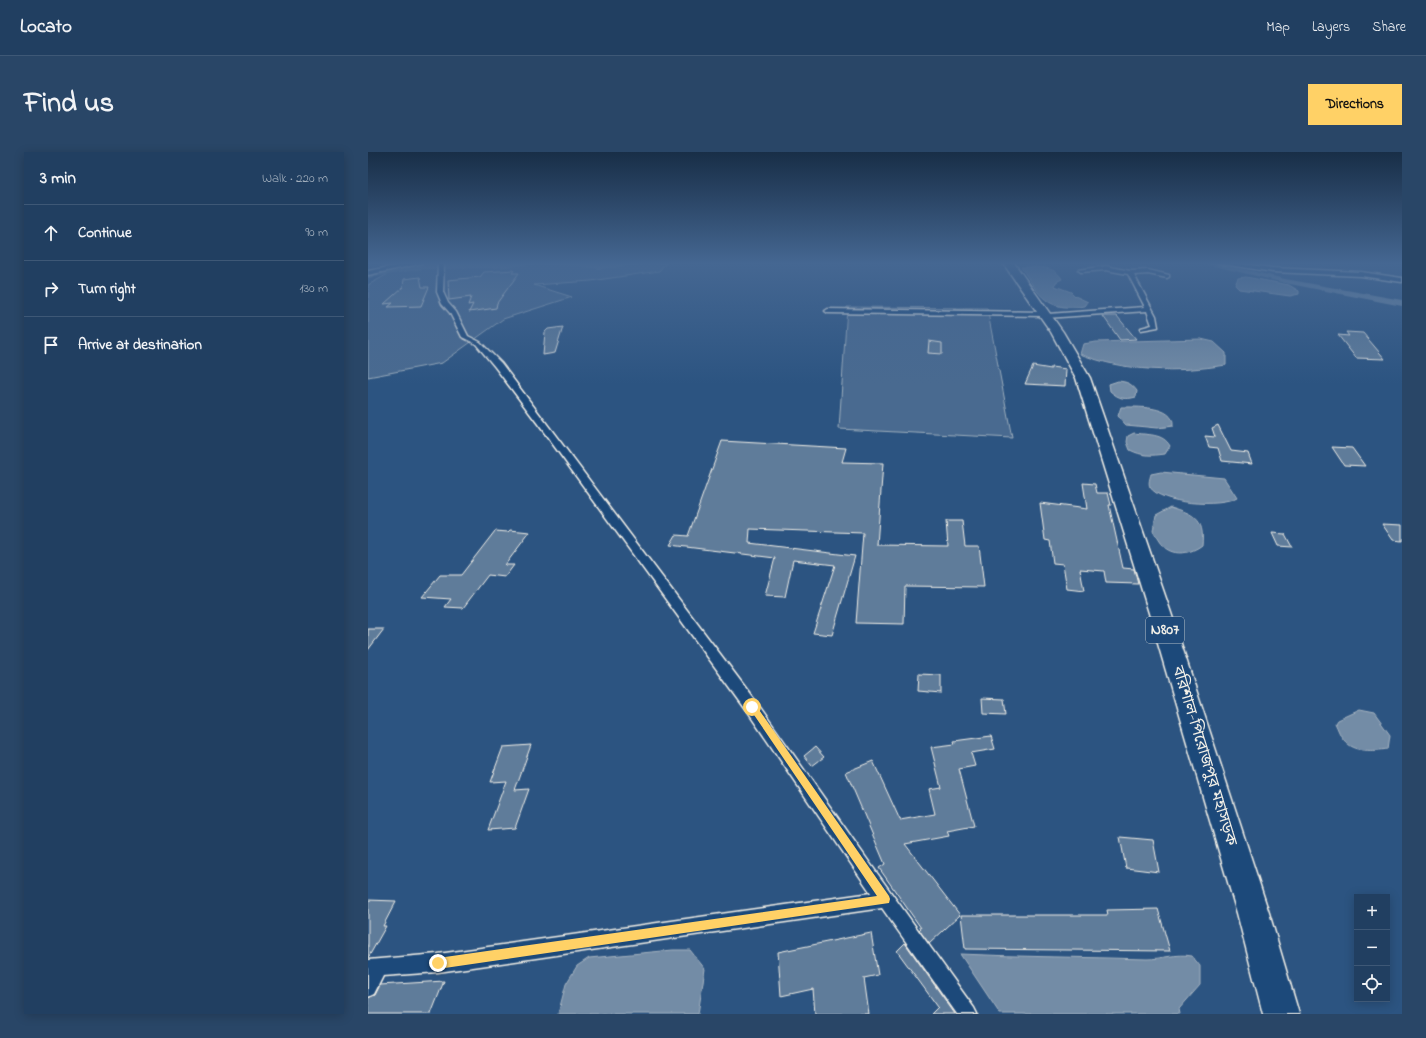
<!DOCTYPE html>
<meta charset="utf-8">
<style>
body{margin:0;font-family:"Indie Flower","Noto Sans Bengali",sans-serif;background:#294667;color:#f1f3f6}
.controls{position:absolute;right:12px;bottom:12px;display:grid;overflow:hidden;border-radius:0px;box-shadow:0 2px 10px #0003}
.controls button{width:36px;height:36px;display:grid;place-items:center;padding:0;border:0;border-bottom:1px solid #3e5876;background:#213f61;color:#f1f3f6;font:20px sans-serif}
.stop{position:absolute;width:12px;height:12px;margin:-9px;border:3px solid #ffd166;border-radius:50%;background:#fff}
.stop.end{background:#ffd166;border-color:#fff;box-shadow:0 1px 4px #0008}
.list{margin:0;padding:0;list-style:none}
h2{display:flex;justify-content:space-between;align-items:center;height:52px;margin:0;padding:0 16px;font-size:17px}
h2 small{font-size:13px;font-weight:400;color:#a2afbd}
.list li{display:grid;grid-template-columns:26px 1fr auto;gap:12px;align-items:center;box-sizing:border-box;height:56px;padding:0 16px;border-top:1px solid #3e5876}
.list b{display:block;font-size:15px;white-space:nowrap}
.list em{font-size:13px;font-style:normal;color:#a2afbd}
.icon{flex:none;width:22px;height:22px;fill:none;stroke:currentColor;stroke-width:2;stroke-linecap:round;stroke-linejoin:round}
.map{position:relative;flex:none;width:1034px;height:862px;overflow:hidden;border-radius:0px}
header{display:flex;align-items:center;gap:24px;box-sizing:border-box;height:56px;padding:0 20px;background:#213f61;border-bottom:1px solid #3e5876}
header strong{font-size:19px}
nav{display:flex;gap:22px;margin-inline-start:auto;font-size:14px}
.intro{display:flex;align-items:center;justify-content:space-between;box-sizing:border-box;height:96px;padding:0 24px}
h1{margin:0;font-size:28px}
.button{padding:10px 18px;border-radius:0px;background:#ffd166;color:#111;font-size:14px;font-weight:700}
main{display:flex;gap:24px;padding:0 24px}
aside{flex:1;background:#213f61;border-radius:0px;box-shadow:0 2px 10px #0003}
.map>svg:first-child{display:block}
</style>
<header>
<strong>Locato</strong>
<nav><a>Map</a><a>Layers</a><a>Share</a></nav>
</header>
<div class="intro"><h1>Find us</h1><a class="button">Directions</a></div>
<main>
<aside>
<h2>3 min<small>Walk · 220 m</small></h2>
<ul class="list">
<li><svg class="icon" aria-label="ahead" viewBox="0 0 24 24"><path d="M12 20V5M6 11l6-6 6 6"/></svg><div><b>Continue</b></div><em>90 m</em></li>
<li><svg class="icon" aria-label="right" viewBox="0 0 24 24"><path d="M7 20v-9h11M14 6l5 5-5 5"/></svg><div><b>Turn right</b></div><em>130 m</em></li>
<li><svg class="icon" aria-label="arrive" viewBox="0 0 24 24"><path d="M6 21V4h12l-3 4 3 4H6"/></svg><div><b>Arrive at destination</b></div></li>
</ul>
</aside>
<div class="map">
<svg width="1034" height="862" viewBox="0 0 1034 862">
<rect width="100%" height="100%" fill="#2c5481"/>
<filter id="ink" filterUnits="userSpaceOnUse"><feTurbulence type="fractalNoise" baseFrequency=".025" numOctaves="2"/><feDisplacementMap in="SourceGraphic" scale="8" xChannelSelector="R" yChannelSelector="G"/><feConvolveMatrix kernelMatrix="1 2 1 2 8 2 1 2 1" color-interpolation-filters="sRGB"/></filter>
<g filter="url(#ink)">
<!-- green -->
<path fill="#496b90" stroke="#9eaebc" d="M40,111h258l-7,8 -68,10 -57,4 38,12 -69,22 -61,44 -74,14v-92z
M479,155l140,1 25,130 -173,-9z"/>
<!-- water -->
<path fill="#738ca6" stroke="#a7b4c0" d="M653,115c14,0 34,-2 41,12l-6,3 -1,4 16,6 4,4 13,6 -3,4c-39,6 -45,-10 -64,-39z
M878,125l43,8 10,6v3l-9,2 -51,-7 -4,-4 3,-7z
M833,187l13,3 12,11v12c-48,8 -101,7 -146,-11l3,-10 13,-2z
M750,229c9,1 13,2 19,10l-1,6c-11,3 -17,2 -26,-6l-1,-7z
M753,255c14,0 54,-2 52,19l-16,2 -31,-3 -8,-9z
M766,281c13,2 29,0 36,13l-5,8c-14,2 -23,2 -35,-4l-3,-8 1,-6z
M793,320l63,6 13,20c-16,10 -77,6 -87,-11 -2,-4 0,-9 1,-13z
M803,355c22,7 34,11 31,38 -10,8 -27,12 -38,2 -5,-4 -8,-11 -11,-16l3,-16z
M991,558l15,3 16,22 -2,14c-14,2 -34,4 -44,-9 -4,-4 -6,-11 -9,-17l2,-3z
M305,798h17l15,19 -7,45h-140l8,-30 11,-18 12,-8z
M592,802c62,3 124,3 187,5 15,0 29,-6 45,-3l8,10v19l-21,24 1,5h-180z"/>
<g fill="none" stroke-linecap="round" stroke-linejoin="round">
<!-- canal -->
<path fill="#738ca6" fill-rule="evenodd" d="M131,111l100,2 47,-2 -4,2 -43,4 -21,-3 -46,-1 -40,3 -69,1 -55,9v-4l55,-9z
M834,111h15l68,16 117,21v6l-117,-23z"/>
</g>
<!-- building -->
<path fill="#5e7b9a" stroke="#f4f1e8" d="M146,118l-2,3h7l-22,30 -1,5 -27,4 4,-8 -5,1 3,-8 -22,3 -1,-20 32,-3 4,-5z
M52,125l2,10h7l-8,19 -33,1 5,-4 -9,1 19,-17 1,-8z
M735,164h14l19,23 -16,1z
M195,175l-8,26 -12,2 2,-23 3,-3z
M978,180l17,1 22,26 -29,-1 -18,-23 11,1z
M561,189l13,2v11l-14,-1z
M665,214l18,3v-2l15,2 -1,17 -40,-2z
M850,273l13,26 17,2 4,11 -30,-3 -4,-13 -9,-1 -4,-11 10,1 -3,-9z
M354,289l124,7 -4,14 41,1 -6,82 71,1 -2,-25h16l3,25h14l5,41 -79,-1 -1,38 -48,-1 7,-90 -113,-4 -1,14 106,13 -23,79 -19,-2 22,-68 -42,-5 -8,37 -20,-1 10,-38 -105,-13 6,-10 12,1z
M964,295l20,1 13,18 -21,-1z
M715,331l12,1 2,9h11l3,12h-2l14,63 11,1 4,15 -32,-1 -2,-12 -24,-2 4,22 -17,-2 -4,-25 -10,-1 -3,-22 -5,-1 -5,-37 47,6z
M1014,372l20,1v16l-9,-1z
M142,378l20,2 -25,33h9l-9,12 -17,-2 -25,33 -18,-1 6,-8 -29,-2 18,-22h21l34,-44 13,1z
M904,381l13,1 7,13 -14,-1z
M0,477h16l-16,21z
M551,522l22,1v18l-23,-2z
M614,546l22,1 2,15 -23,-1z
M623,584l4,13 -24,4 4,13 -16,3 15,57 -27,5 2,5 -44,8 55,71 -31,29 -10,-14 2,-2 -42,-60 6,-4 -39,-92 27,-11 27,59 35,-6 -6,-25 12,-2 -10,-40 24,-3 -1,-3z
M163,593l-16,45 14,-1 -14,39 -27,2 18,-49 -16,1 13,-35z
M447,595l9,10 -12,9 -8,-10z
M752,685l33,3 6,32 -33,-4z
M0,748l28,1 -13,25h3l-18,32z
M790,757l12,42 -205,-2 -4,-34h147l-1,-5z
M503,781l7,42 -14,3 5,36h-54l-2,-25 -32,7 -3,-44z
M537,791l50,71h-24l7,-7 -41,-56z
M76,829l-13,33h-63v-16l7,-3 5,-10z"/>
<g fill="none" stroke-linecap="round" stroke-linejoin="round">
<defs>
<path id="street" d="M42,111h13l-55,12v-4z
M70,111h6l-1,29 5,11 8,9 12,24 12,6 21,21 256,340 112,159 105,146 3,6h-20l-75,-106 -444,64 -55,4 -9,18 -6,3v-37l70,-6 433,-61 -124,-182 -206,-283 -46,-61 -19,-23 -14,-7 -12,-24 -8,-9 -5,-12z
M850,111h17l38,5 88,4 41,6v4l-41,-6 -88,-4z
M738,114l24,5 18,-1 21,5v2l-2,1 -19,-4 -14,1 22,41 2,11 -17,3v-2l11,-3 -5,-14 -101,7 -3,-2 -215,-3 -3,-2 3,-2 217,3 3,2 97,-7 -17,-33 -22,-4 -25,2 -3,-2z"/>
<path id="highway" d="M635,111h11l49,69 27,46 81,235 98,300 30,101h-36l-26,-101 -88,-300 -73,-235 -25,-46z"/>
</defs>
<!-- street casing -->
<use href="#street" stroke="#f4f1e8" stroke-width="3"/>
<!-- highway casing -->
<use href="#highway" stroke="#f4f1e8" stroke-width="3"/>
<!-- street -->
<use href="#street" fill="#1f4a7a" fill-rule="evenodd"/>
<!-- highway -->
<use href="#highway" fill="#1f4a7a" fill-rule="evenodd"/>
</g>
</g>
<!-- sky -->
<linearGradient id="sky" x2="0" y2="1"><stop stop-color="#182e47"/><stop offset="0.48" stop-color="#456792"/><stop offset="1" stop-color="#456792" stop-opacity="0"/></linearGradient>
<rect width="1034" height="232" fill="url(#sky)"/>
<!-- route -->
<path fill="#ffd166" d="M384,551l3,1 134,192 1,3 -1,4 -451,66 -3,-2 -2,-4 2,-3 3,-2 439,-62 -127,-187 -1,-2z"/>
<g text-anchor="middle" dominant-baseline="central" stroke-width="3.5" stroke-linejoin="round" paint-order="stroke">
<!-- shield labels -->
<rect fill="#1f4a7a" stroke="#b4bfc7" stroke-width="1" x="778" y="465" width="38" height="26" rx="3"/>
<g font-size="15" font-weight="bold" fill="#f4f1e8">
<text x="797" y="478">N807</text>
</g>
<!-- street labels -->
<g font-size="16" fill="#f4f1e8" stroke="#1f4a7a">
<text transform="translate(836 604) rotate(73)">বরিশাল-পিরোজপুর মহাসড়ক</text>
</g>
</g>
</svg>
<div class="controls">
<button>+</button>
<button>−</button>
<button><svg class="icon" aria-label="locate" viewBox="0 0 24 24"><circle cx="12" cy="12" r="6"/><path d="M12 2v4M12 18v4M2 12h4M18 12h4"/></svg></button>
</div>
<div class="stop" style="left:384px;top:555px"></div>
<div class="stop end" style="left:70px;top:811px"></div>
</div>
</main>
